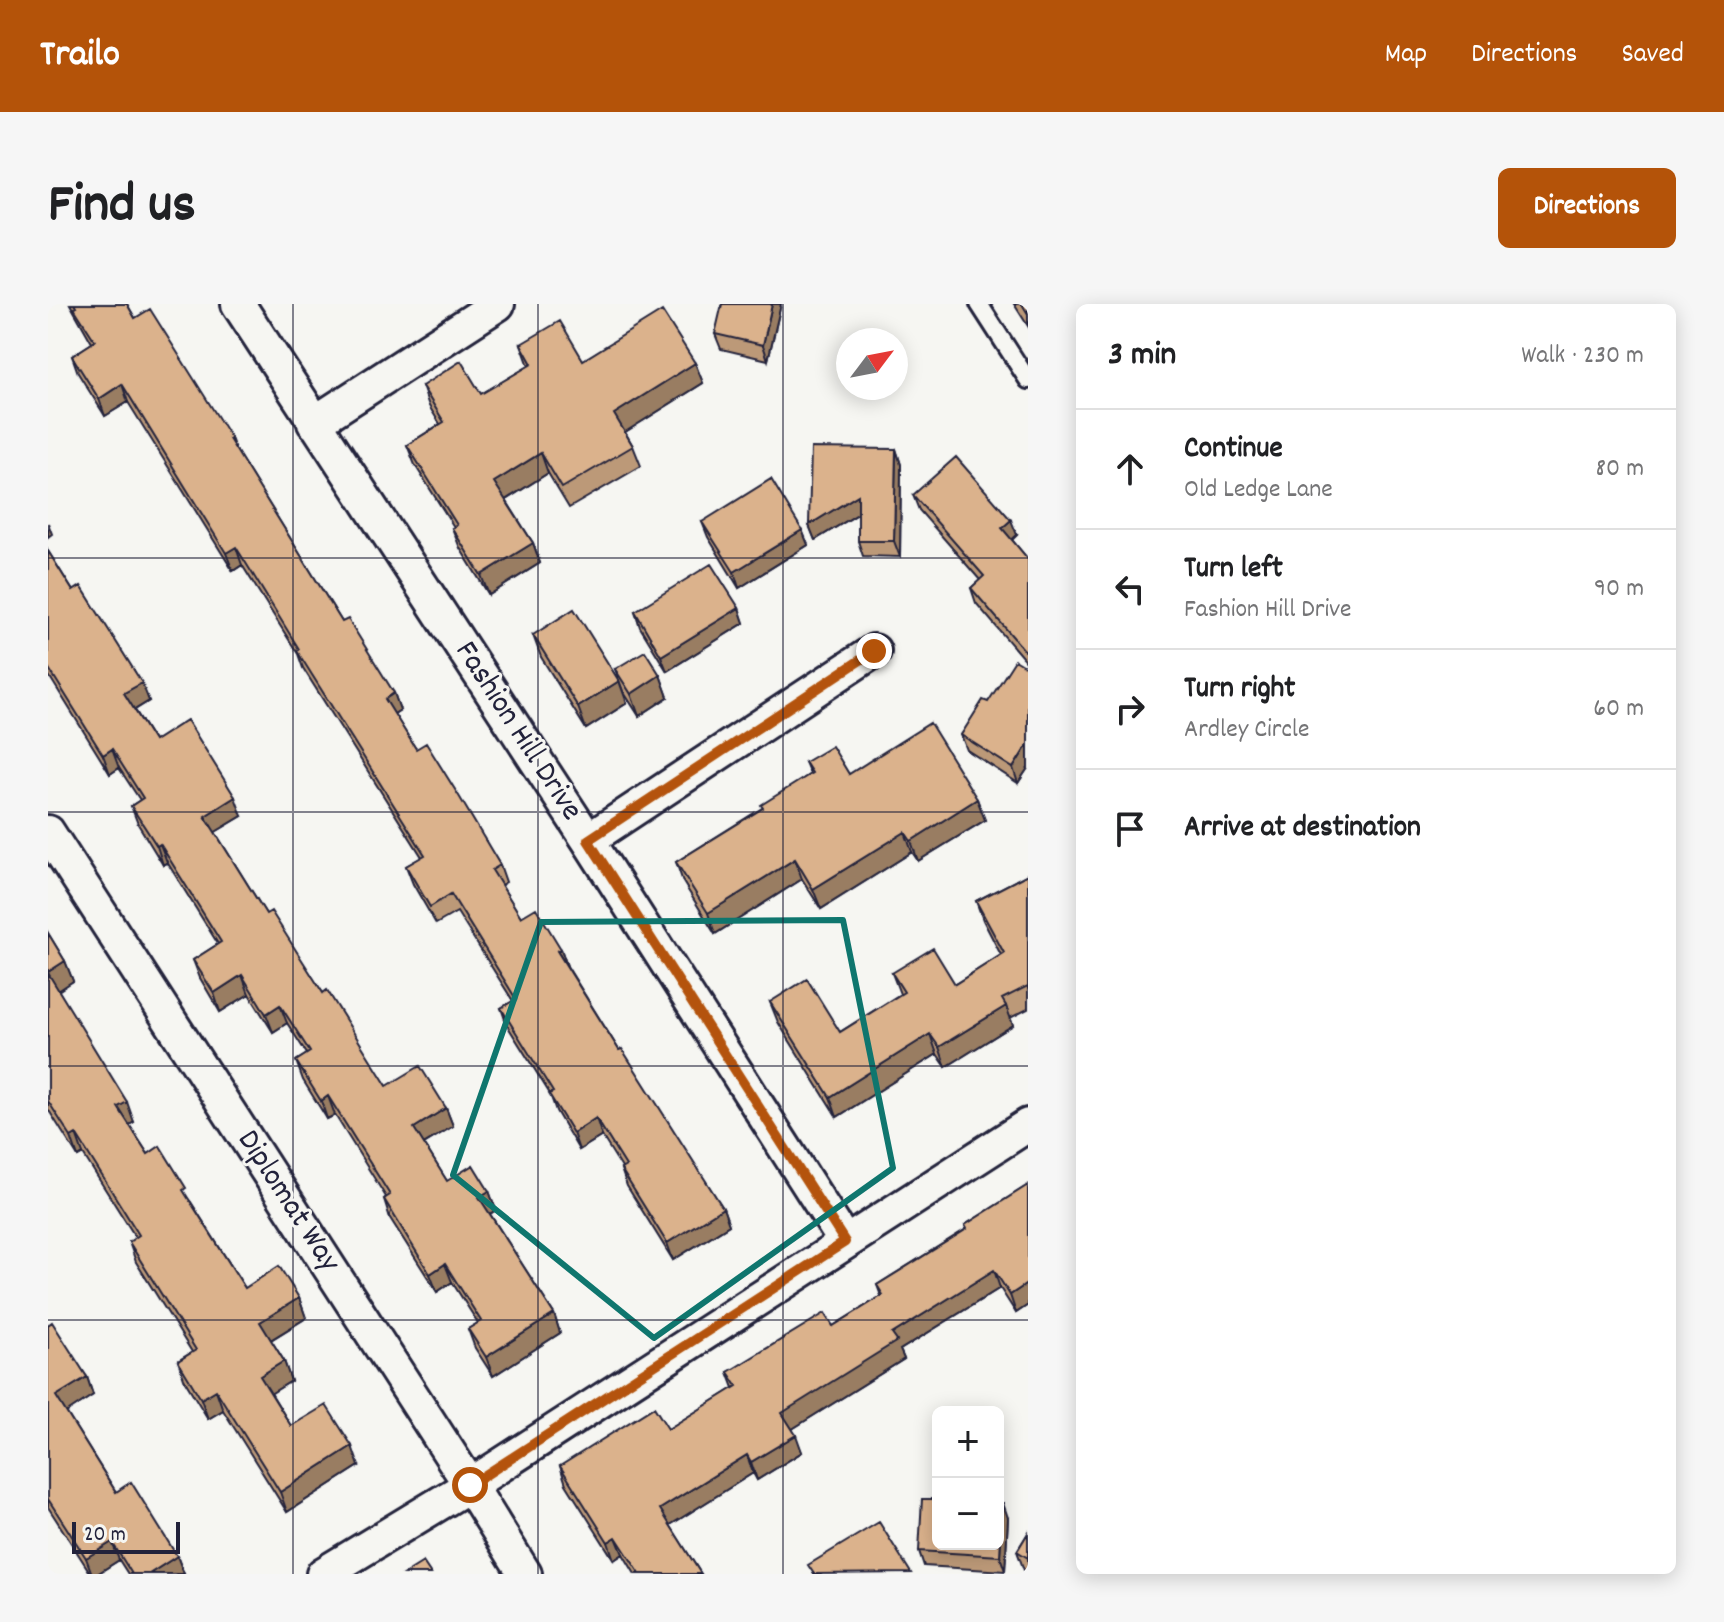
<!DOCTYPE html>
<meta charset="utf-8">
<style>
body{margin:0;font-family:Dekko,sans-serif;background:#f6f6f6;color:#202124}
.controls{position:absolute;right:24px;bottom:24px;display:grid;overflow:hidden;border-radius:12px;box-shadow:0 4px 20px #0003}
.controls button{width:72px;height:72px;display:grid;place-items:center;padding:0;border:0;border-bottom:2px solid #e0e0e0;background:#fff;color:#202124;font:40px sans-serif}
.compass{position:absolute;left:788px;top:24px;width:72px;height:72px;border-radius:50%;background:#fff;box-shadow:0 4px 20px #0003;rotate:58deg}
.scale{position:absolute;left:24px;bottom:20px;width:108px;box-sizing:border-box;padding-left:8px;border:4px solid #22223b;border-top:0;font-size:22px;line-height:28px;white-space:nowrap;color:#22223b;-webkit-text-stroke:6px #f6f6f2;paint-order:stroke}
.stop{position:absolute;width:24px;height:24px;margin:-18px;border:6px solid #b45309;border-radius:50%;background:#fff}
.stop.end{background:#b45309;border-color:#fff;box-shadow:0 2px 8px #0008}
.list{margin:0;padding:0;list-style:none}
h2{display:flex;justify-content:space-between;align-items:center;height:104px;margin:0;padding:0 32px;font-size:34px}
h2 small{font-size:26px;font-weight:400;color:#757577}
.list li{display:grid;grid-template-columns:52px 1fr auto;gap:24px;align-items:center;box-sizing:border-box;height:120px;padding:0 32px;border-top:2px solid #e0e0e0}
.list b{display:block;font-size:30px;white-space:nowrap}
.list p{margin:0;font-size:26px;white-space:nowrap;color:#757577}
.list em{font-size:26px;font-style:normal;color:#757577}
.icon{flex:none;width:44px;height:44px;fill:none;stroke:currentColor;stroke-width:2;stroke-linecap:round;stroke-linejoin:round}
.map{position:relative;flex:none;width:980px;height:1270px;overflow:hidden;border-radius:12px}
header{display:flex;align-items:center;gap:48px;box-sizing:border-box;height:112px;padding:0 40px;background:#b45309;color:#fff}
header strong{font-size:38px}
nav{display:flex;gap:44px;margin-inline-start:auto;font-size:28px}
.intro{display:flex;align-items:center;justify-content:space-between;box-sizing:border-box;height:192px;padding:0 48px}
h1{margin:0;font-size:56px}
.button{padding:20px 36px;border-radius:12px;background:#b45309;color:#fff;font-size:28px;font-weight:700}
main{display:flex;gap:48px;padding:0 48px}
aside{flex:1;background:#fff;border-radius:12px;box-shadow:0 4px 20px #0003}
.map>svg:first-child{display:block}
</style>
<header>
<strong>Trailo</strong>
<nav><a>Map</a><a>Directions</a><a>Saved</a></nav>
</header>
<div class="intro"><h1>Find us</h1><a class="button">Directions</a></div>
<main>
<div class="map">
<svg width="980" height="1270" viewBox="0 0 980 1270">
<rect width="100%" height="100%" fill="#f6f6f2"/>
<filter id="ink" filterUnits="userSpaceOnUse"><feTurbulence type="fractalNoise" baseFrequency=".0125" numOctaves="2"/><feDisplacementMap in="SourceGraphic" scale="16" xChannelSelector="R" yChannelSelector="G"/><feConvolveMatrix kernelMatrix="1 2 1 2 8 2 1 2 1" color-interpolation-filters="sRGB"/></filter>
<g filter="url(#ink)">
<g fill="none" stroke-linecap="round" stroke-linejoin="round">
<defs>
<path id="service" d="M931,0l49,76"/>
<path id="minor" d="M190,0l350,536 257,402
M266,119l184,-119
M0,528l422,653 55,89
M540,536l286,-189
M275,1270l147,-89 558,-360"/>
</defs>
<!-- service casing -->
<use href="#service" stroke="#22223b" stroke-width="22"/>
<!-- minor casing -->
<use href="#minor" stroke="#22223b" stroke-width="38"/>
<!-- service -->
<use href="#service" stroke="#f6f6f2" stroke-width="16"/>
<!-- minor -->
<use href="#minor" stroke="#f6f6f2" stroke-width="32"/>
</g>
<!-- wall -->
<path fill="#bc9978" stroke="#22223b" stroke-width="2" d="M22,0h57l8,14 96,120 4,11 107,173 52,71 6,17 -6,4 22,35 84,116 6,17 -5,3 20,32 40,32 6,17 52,84 104,158 6,17 -56,35 -46,-74 -6,-17 1,-1 -20,-32 -23,14 -23,-39 -6,-17 -43,-69 -6,-17 12,-7 -56,-89 -21,12 -23,-40 -7,-18 16,-9 -119,-189 -5,-14 -56,-89 -9,6 -105,-169 -23,14 -27,-43 -6,-17 20,-13z
M733,0l-13,56 -47,-11 -6,-15z
M966,0h14v22z
M473,40l62,16 112,3 8,20 -78,49 8,14 8,20 -72,42 -21,-35 -42,27 27,43 7,20 -51,32 -29,-47 -8,-20 2,-1 -39,-62 -8,-20 33,-21 -11,-18 -7,-20 59,8 48,-28z
M848,145l5,16 -1,92 -37,-1 -5,-15v-27l-43,26 -6,-15z
M865,191l104,40 -5,5 16,19v105l-52,-61 -5,-15 9,-8 -61,-70z
M654,218l100,8 6,15 -69,43 -31,-51z
M0,247l25,40 76,110 -14,9 19,31 88,75 -27,16 51,82 57,79 64,93 59,22 7,18 -29,18 23,37 42,10 7,19 -6,4 64,100 6,19 -67,43 -18,-28 -7,-19 10,-6 -26,-41 -15,10 -47,-74 -6,-19 2,-2 -51,-82 -8,4 -24,-39 -7,-19 11,-7 -20,-31 -14,9 -24,-38 -29,18 -20,-34 -7,-18 25,-16 -51,-82 -4,3 -25,-41 -7,-18 9,-6 -21,-32 -9,6 -62,-100z
M691,304l5,15 -77,48 -27,-44 -5,-16z
M485,331l86,46 8,22 -41,26 -45,-72z
M980,364v100l-10,15 -51,-33 -6,-15 27,-33z
M567,365l45,6 8,22 -29,19 -16,-25z
M757,458l44,12 128,25 8,21 -67,41 -6,-9 -91,57 -19,-30 -87,55 -32,-52 -7,-20 86,-54 48,-34z
M980,570v135l-18,9 3,7 -67,42 -9,-13 -100,63 -59,-95 -8,-20 70,30 60,-38 -8,-21 63,11 46,-29 -18,-35 -7,-19z
M0,629l17,28 8,20 -15,9 76,132 -5,3 19,29 43,48 54,86 54,10 7,20 -35,22 13,21 7,20 -20,12 20,33 68,40 -72,46 -64,-102 -15,9 -23,-38 -7,-20 14,-9 -56,-90 -7,-20 7,-4 -53,-84 -5,3 -30,-48z
M980,881v120l-12,8 -16,-25 -100,62 4,9 -112,70 10,23 -45,28 -4,-7 -83,52 31,49h-66l-12,-20 -9,6 -48,-76 -6,-18 108,-37 66,-41 -6,-16 105,-46 48,-30 -4,-11 89,-56 -1,-4z
M0,1021l39,52 6,18 -27,17 50,80 61,64 7,18h-56l-9,-14 -22,14h-6l-43,-67z
M960,1214l-3,53 -81,-5 -5,-15z
M980,1229v41l-3,-1 -8,-22z"/>
<!-- shaded-wall -->
<path fill="#997d62" stroke="#22223b" stroke-width="2" d="M724,0h9l-13,56 -5,-15z
M647,59l8,20 -81,51 -8,-20z
M74,80l6,18 -23,14 -6,-17z
M848,145l5,16 -1,92 -6,-16z
M493,149l7,20 -46,29 -8,-20z
M810,191l6,15 -49,30 -6,-15z
M963,216l6,15 -10,9 -5,-16z
M0,219l4,11 -4,3z
M754,226l6,15 -69,43 -5,-16z
M485,239l7,20 -51,32 -8,-20z
M188,243l6,18 -9,6 -7,-18z
M691,304l5,15 -77,48 -6,-15z
M612,371l8,22 -29,19 -8,-22z
M571,377l8,22 -41,26 -8,-22z
M94,379l7,18 -18,11 -7,-19z
M346,389l6,17 -9,6 -6,-17z
M980,440v24l-10,15 -5,-15z
M64,445l7,19 -9,6 -7,-19z
M187,493l7,19 -30,18 -7,-18z
M929,495l8,21 -67,41 -7,-20z
M857,528l7,20 -91,57 -8,-20z
M112,540l7,18 -4,3 -6,-19z
M747,555l7,20 -87,55 -7,-21z
M513,645l6,17 -10,-15z
M17,657l8,20 -18,12 -7,-21z
M194,671l7,19 -29,18 -6,-19z
M232,701l7,18 -14,9 -7,-18z
M958,702l7,19 -67,42 -7,-20z
M882,730l7,20 -100,63 -7,-20z
M280,792l7,19 -8,4 -6,-18z
M79,798l7,20 -8,5 -8,-20z
M398,804l7,18 -33,20 -6,-18z
M548,814l6,18 -23,14 -6,-17z
M28,830l7,20 -5,3 -7,-20z
M441,887l7,19 -10,6 -7,-19z
M675,904l6,17 -56,35 -6,-17z
M397,960l7,18 -15,10 -7,-18z
M946,966l6,18 -100,62 4,9 -115,72 -7,-18 110,-79z
M980,979v22l-12,8 -6,-18z
M251,994l7,20 -39,24 -7,-20z
M506,1010l6,19 -67,43 -7,-19z
M236,1057l7,20 -24,15 -7,-20z
M39,1073l6,18 -30,20 -7,-19z
M168,1086l7,20 -15,9 -7,-20z
M748,1131l6,17 -45,28 -6,-18z
M304,1142l7,20 -72,46 -7,-20z
M699,1151l6,18 -86,54 -7,-18z
M955,1199l5,15 -3,53 -5,-15z
M568,1233l7,17 -9,6 -6,-18z
M64,1238l7,18 -22,14h-5l-6,-16z
M129,1252l7,18h-35z"/>
<!-- building -->
<path fill="#dbb28c" stroke="#22223b" stroke-width="2" d="M26,0h53l8,14 15,-9 81,129 -2,1 113,183 6,-3 46,74 -9,6 31,50 10,-6 33,53 41,69 -8,5 29,47 15,-9 25,41 -4,2 62,99 3,-1 101,159 -56,35 -46,-74 5,-3 -30,-48 -23,15 -24,-39 4,-2 -52,-84 15,-9 -65,-105 -21,13 -24,-41 19,-11 -128,-204 2,-2 -63,-102 -10,6 -104,-169 -23,15 -27,-43 23,-15 -21,-33 2,-1z
M674,0h50l-9,41 -48,-11z
M974,0h6v10z
M614,7l33,52 -81,51 19,32 -71,42 -21,-35 -47,29 39,61 -52,32 -29,-47 5,-3 -50,-80 37,-23 -22,-36 39,-25 20,33 51,-30 -11,-20 39,-23 23,39z
M763,144l85,1 -2,92h-36v-46l-49,30z
M908,153l55,63 -9,8 26,31v89l-3,3 -54,-63 13,-12 -71,-81z
M723,175l31,51 -68,42 -32,-50z
M0,247l25,40 8,-5 61,97 -18,10 30,48 33,-21 48,77 -30,19 61,98 5,-3 52,82 4,-3 60,96 33,-20 26,42 -32,20 33,53 26,-16 16,26 -10,6 75,117 -68,43 -18,-28 13,-8 -36,-57 -15,10 -46,-75 6,-4 -62,-99 -7,5 -25,-40 14,-9 -30,-47 -14,9 -24,-39 -28,18 -21,-33 28,-18 -61,-98 -3,2 -26,-40 12,-8 -31,-49 -9,6 -55,-88z
M663,260l28,44 -78,48 -26,-45z
M526,305l45,72 -41,26 -45,-72z
M597,347l15,24 -29,19 -16,-25z
M967,356l13,8v76l-15,24 -52,-33 22,-35 5,2z
M882,419l47,76 -66,42 -6,-9 -92,57 -18,-30 -87,54 -32,-51 87,-54 -2,-3 51,-32 -7,-11 27,-16 17,28z
M980,570v112l-26,13 4,7 -67,41 -9,-13 -100,63 -60,-95 37,-23 33,53 64,-40 -12,-19 41,-25 22,36 49,-31 -28,-52z
M0,629l17,28 -17,11z
M0,669l79,129 -9,5 30,47 12,-8 26,42 -3,2 62,98 34,-22 20,32 -39,24 24,39 -24,15 31,50 35,-21 26,41 -72,46 -64,-102 -15,9 -23,-38 18,-11 -67,-108 10,-7 -63,-101 -5,3 -23,-36z
M980,881v98l-18,12 -16,-25 -102,64 5,7 -115,72 14,22 -45,27 -4,-7 -87,54 41,65h-61l-24,-37 -8,5 -48,-76 94,-59 14,22 69,-43 -9,-14 97,-59 8,13 50,-31 -6,-10 90,-56 -2,-4z
M4,1018l35,55 -31,19 60,96 15,-10 46,74 -28,18h-17l-20,-32 -26,16 -38,-59v-174z
M874,1195h16v45h60v-41h5l-3,53 -81,-5z
M831,1218l32,51 -97,1 -6,-9z
M980,1229v25l-11,-7z
M375,1258l8,12h-27z"/>
</g>
<g fill="none" stroke-linecap="round" stroke-linejoin="round" filter="url(#ink)">
<!-- route -->
<path stroke="#b45309" stroke-width="10" d="M422,1181l375,-243 -257,-402 286,-189"/>
</g>
<!-- marked area -->
<path fill="none" stroke="#0f766e" stroke-width="6" stroke-linejoin="round" d="M795,616l50,248 -239,170 -201,-163 88,-253z"/>
<!-- grid -->
<path fill="none" stroke="#22223b" stroke-width="2" stroke-opacity="0.55" d="M245,0v1270M490,0v1270M735,0v1270M0,254h980M0,508h980M0,762h980M0,1016h980"/>
<g text-anchor="middle" dominant-baseline="central" stroke-width="6" stroke-linejoin="round" paint-order="stroke">
<!-- street labels -->
<g font-size="32" fill="#22223b" stroke="#f6f6f2">
<text transform="translate(469 428) rotate(57)">Fashion Hill Drive</text>
<text transform="translate(239 898) rotate(57)">Diplomat Way</text>
</g>
</g>
</svg>
<div class="controls">
<button>+</button>
<button>−</button>
</div>
<svg class="compass" viewBox="-18 -18 36 36"><path d="M0-13l5 13h-10z" fill="#e53935"/><path d="M0 13l5-13h-10z" fill="#757577"/></svg>
<div class="scale">20 m</div>
<div class="stop" style="left:422px;top:1181px"></div>
<div class="stop end" style="left:826px;top:347px"></div>
</div>
<aside>
<h2>3 min<small>Walk · 230 m</small></h2>
<ul class="list">
<li><svg class="icon" aria-label="ahead" viewBox="0 0 24 24"><path d="M12 20V5M6 11l6-6 6 6"/></svg><div><b>Continue</b><p>Old Ledge Lane</p></div><em>80 m</em></li>
<li><svg class="icon" aria-label="left" viewBox="0 0 24 24"><path d="M17 20v-9H6M10 6l-5 5 5 5"/></svg><div><b>Turn left</b><p>Fashion Hill Drive</p></div><em>90 m</em></li>
<li><svg class="icon" aria-label="right" viewBox="0 0 24 24"><path d="M7 20v-9h11M14 6l5 5-5 5"/></svg><div><b>Turn right</b><p>Ardley Circle</p></div><em>60 m</em></li>
<li><svg class="icon" aria-label="arrive" viewBox="0 0 24 24"><path d="M6 21V4h12l-3 4 3 4H6"/></svg><div><b>Arrive at destination</b></div></li>
</ul>
</aside>
</main>
